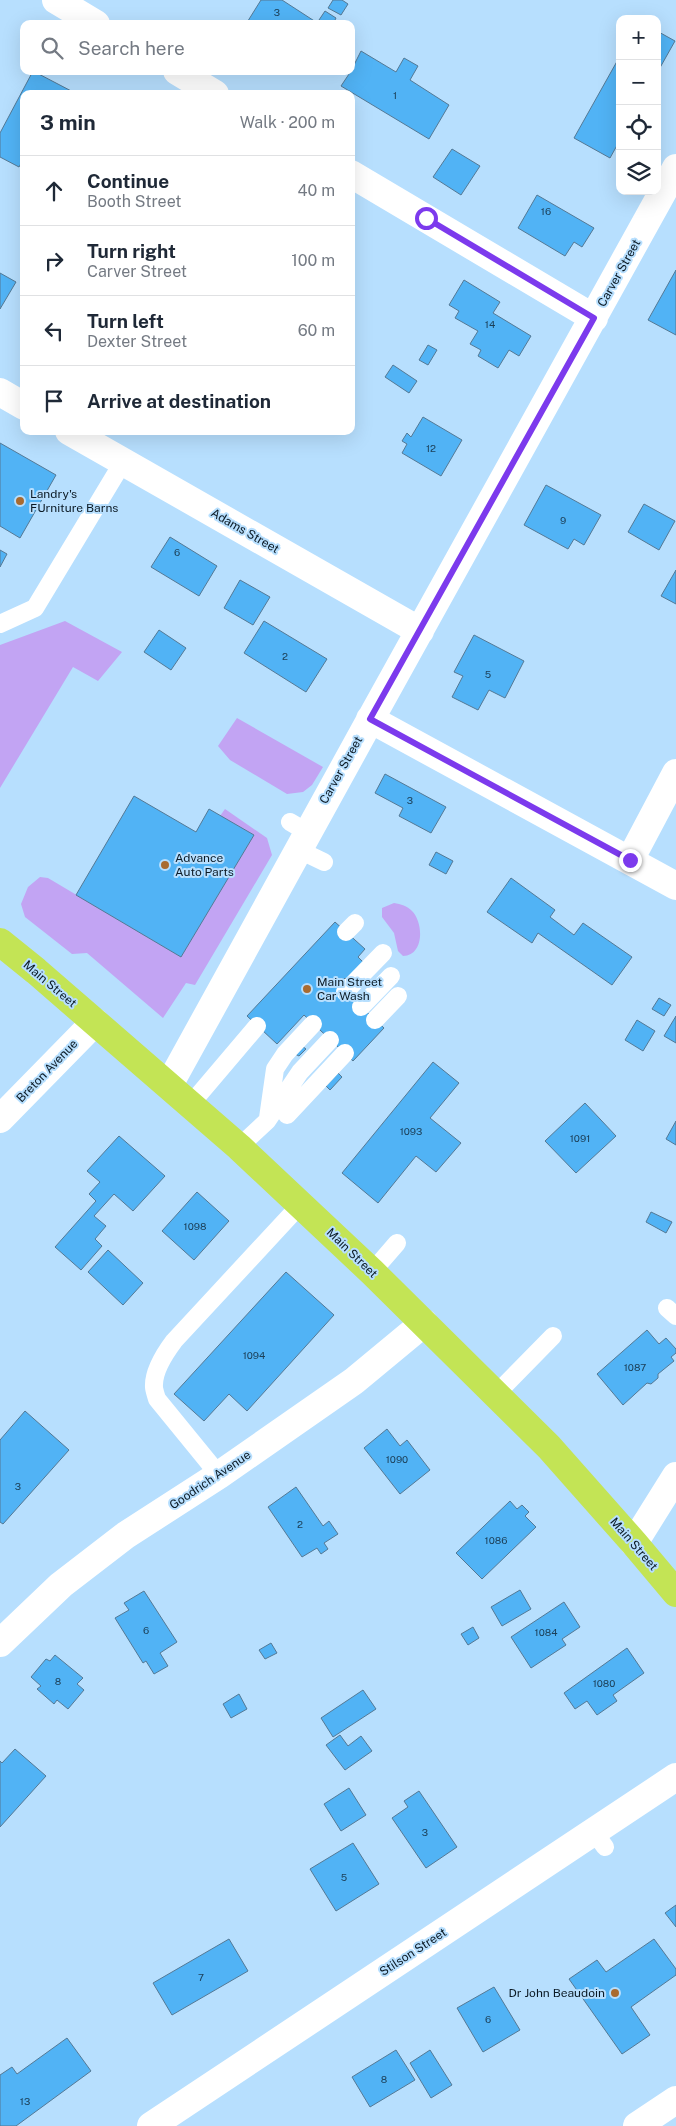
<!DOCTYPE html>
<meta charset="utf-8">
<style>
body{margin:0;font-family:"Public Sans",sans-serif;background:#f6f6f7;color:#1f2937}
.controls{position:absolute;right:15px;top:15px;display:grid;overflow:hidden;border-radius:10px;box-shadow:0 5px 20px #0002}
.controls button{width:45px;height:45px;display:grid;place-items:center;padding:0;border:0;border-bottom:1px solid #e0e1e3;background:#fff;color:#1f2937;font:25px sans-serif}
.stop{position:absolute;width:15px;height:15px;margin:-11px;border:4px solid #7c3aed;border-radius:50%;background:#fff}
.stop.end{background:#7c3aed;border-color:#fff;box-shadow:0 1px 5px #0008}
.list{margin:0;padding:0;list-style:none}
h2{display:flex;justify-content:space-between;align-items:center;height:65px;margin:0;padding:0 20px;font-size:21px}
h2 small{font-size:16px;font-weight:400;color:#747a83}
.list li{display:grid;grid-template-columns:32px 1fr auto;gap:15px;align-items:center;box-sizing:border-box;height:70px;padding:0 20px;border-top:1px solid #e0e1e3}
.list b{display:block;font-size:19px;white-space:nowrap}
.list p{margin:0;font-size:16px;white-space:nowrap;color:#747a83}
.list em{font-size:16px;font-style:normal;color:#747a83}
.icon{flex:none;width:28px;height:28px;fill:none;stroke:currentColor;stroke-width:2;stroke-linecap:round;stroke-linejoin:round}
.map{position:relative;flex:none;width:676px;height:2126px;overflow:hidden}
.search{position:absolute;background:#fff;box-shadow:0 5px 20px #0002;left:20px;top:20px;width:335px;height:55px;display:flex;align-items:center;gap:12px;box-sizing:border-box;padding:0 18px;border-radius:10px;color:#747a83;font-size:19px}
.panel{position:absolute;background:#fff;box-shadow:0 5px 20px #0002;left:20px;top:90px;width:335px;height:345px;border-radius:10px}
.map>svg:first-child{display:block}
</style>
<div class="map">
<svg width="676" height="2126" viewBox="0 0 676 2126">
<rect width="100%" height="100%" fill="#b7dffe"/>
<!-- green -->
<path fill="#c2a4f3" d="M65,621l57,31 -24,29 -25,-14 -73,121v-143z
M237,718l86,49 -11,18 -9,7 -16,2 -57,-34 -12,-14z
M225,809l42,29 5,17 -77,130 -9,-2 -23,35 -76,-65 -15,1 -47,-37 -4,-13 7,-17 12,-10 8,1 133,79 73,-122 -34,-19z
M394,903c7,1 13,3 18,8 12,12 12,45 -9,45l-5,-5 -4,-18 -12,-16v-9z"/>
<!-- building -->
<path fill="#51b3f5" stroke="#547995" d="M261,0h21l37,24h-73z
M333,0h9l6,4 -7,11 -13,-7z
M325,11l11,7 -3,6h-8l-6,-4z
M657,31l18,10 -18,32z
M361,51l35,21 8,-14 14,8 -8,14 39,25 -20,34 -88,-53 10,-15z
M620,56v84l-10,18 -36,-20z
M33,71l44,23h-53v64l-5,9 -19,-10v-24z
M452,149l28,17 -19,29 -28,-18z
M537,195l57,33 -12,19 -8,-5 -9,14 -47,-28z
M676,270v65l-28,-15z
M0,273l16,9 -16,27z
M464,280l36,22 -7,11 38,23 -12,20 -10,-6 -11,18 -20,-12 3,-6 -11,-6 8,-13 -23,-13 4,-7 -10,-6z
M428,345l9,5 -9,15 -9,-5z
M393,365l24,16 -8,12 -24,-16z
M423,417l39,23 -21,36 -39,-23 5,-9 -5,-3 5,-8 4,4z
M0,443l56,32 -36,63 -20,-12z
M546,485l55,30 -17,30 -10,-6 -6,10 -44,-24z
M644,504l31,17 -16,29 -31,-18z
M170,537l47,29 -18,30 -48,-29z
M0,550l7,4 -7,13z
M676,570v34l-15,-8z
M240,580l30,17 -17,28 -29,-17z
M264,621l63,38 -21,33 -62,-39z
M159,630l27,18 -15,22 -27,-18z
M474,635l50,26 -19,37 -16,-8 -11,20 -26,-13 11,-21 -9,-4z
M385,774l61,33 -15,26 -32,-17 4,-8 -28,-15z
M134,796l62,36 13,-23 45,26 -73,122 -105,-62z
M436,852l17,9 -7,13 -17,-9z
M511,878l44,32 -5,7 24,18 9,-12 49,34 -20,28 -74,-52 -6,10 -45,-31z
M335,922l30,27 -7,8 6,6 -17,17 -2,-2 -7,7 46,43 -31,33 -49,-46 -27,29 -30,-28z
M659,998l12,7 -7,11 -12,-7z
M676,1016v27l-12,-7z
M637,1020l18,11 -12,20 -18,-11z
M302,1046l4,3 -7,7 -4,-2z
M433,1062l26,21 -29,35 31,25 -25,29 -20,-16 -38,47 -36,-30z
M338,1073l4,4 -12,13 -4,-4z
M585,1103l31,33 -40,37 -31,-32z
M676,1121v24l-10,-6z
M119,1136l46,40 -32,35 -19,-17 -20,22 12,10 -11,13 7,7 -21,24 -26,-23 41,-46 -7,-7 11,-12 -13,-11z
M197,1192l32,29 -35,39 -32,-29z
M651,1212l21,10 -6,11 -20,-11z
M108,1250l35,33 -20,22 -35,-33z
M286,1272l48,43 -87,96 -18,-17 -25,27 -30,-27z
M647,1330l12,14 7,-6 10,11v4l-5,4 3,4 -16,13v4l-7,6 -4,-1 -24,22 -26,-31z
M25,1411l44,39 -66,74 -3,-2v-82z
M387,1429l13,17 7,-6 23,30 -30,24 -36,-46z
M296,1487l27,39 6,-5 9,13 -14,9 4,6 -7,5 -4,-6 -15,9 -34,-50z
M510,1501l7,8 5,-4 7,7 -4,4 11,11 -54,52 -26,-26z
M520,1590l11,19 -29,17 -11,-19z
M144,1591l33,51 -17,11 8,13 -14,8 -8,-13 -3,2 -28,-45 14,-8 -5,-7z
M564,1602l16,25 -18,12 4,6 -35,23 -20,-31z
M473,1627l6,11 -11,7 -7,-11z
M271,1643l6,10 -12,6 -6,-9z
M627,1648l17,25 -31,22 4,6 -20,14 -10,-14 -12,8 -11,-16z
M55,1655l28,23 -6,6 7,6 -16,19 -11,-9 -3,4 -17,-15 4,-3 -10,-9 15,-18 4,2z
M363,1690l13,19 -43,28 -12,-19z
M239,1694l8,15 -16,9 -8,-14z
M340,1735l8,11 13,-10 11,15 -27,19 -19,-25z
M15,1749l31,27 -46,51v-66l2,2z
M349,1788l17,27 -25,16 -17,-27z
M419,1791l38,56 -31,21 -34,-50 16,-11 -4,-6z
M353,1843l26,41 -43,27 -26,-42z
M676,1905v22l-11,-14z
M229,1939l19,32 -76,44 -19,-32z
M654,1939l22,30v6l-45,32 19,28 -28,19 -53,-75 28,-19 9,12z
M494,1987l26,43 -37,22 -26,-44z
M67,2038l24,33 -75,55h-16v-51l12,-8 5,7z
M396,2050l19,30 -45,27 -18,-30z
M430,2050l22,35 -21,13 -21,-35z"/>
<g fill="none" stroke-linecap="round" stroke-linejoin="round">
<!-- lane -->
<path stroke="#fff" stroke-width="18" d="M0,624l35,-16 88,-146
M290,822l17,10
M297,849l27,13
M346,932l9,-9
M345,992l38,-39
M361,1007l30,-31
M375,1020l23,-24
M190,1105l67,-79
M287,1115l58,-62
M268,1118l7,-49 10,-15 28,-30
M239,1147l28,-26 33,-49 30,-32
M372,1272l25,-29
M667,1308l9,8
M496,1394l57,-58
M219,1475l-62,-76c-1,-4 -3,-9 -3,-12 -1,-16 11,-34 20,-46l127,-137
M594,1832l11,15"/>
<!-- street -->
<path stroke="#fff" stroke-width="28" d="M56,0l40,24
M177,71l38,23
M351,174l243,144
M0,392l24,14
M69,431l351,200
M370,719l306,167
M630,860l46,-87
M169,1085c167,-307 339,-610 507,-917
M0,1119l95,-97
M634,1543l42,-67
M0,1643l61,-58 65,-50 93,-60 135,-94 70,-58
M151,2126l525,-349
M637,2126l39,-26"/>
<!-- highway -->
<path stroke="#c3e455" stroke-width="28" d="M0,942l36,29 203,176 133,125 177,175 85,96 42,50"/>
</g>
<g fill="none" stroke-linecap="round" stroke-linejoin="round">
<!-- route -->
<path stroke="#7c3aed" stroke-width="6" d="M426,218l168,100 -224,401 260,141"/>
</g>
<!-- markers -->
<g fill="#a96b30" stroke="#b7dffe" stroke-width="2">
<circle cx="20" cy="501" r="5"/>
<circle cx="165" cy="865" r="5"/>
<circle cx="307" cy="989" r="5"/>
<circle cx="615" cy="1993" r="5"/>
</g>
<g text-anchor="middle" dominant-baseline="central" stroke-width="4" stroke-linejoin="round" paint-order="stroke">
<!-- number labels -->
<g font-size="10" fill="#1c4059">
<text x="277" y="12">3</text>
<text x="395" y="95">1</text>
<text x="546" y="211">16</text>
<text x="490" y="324">14</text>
<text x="431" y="448">12</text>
<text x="563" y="520">9</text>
<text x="177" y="552">6</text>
<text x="285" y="656">2</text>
<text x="488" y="674">5</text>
<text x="410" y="800">3</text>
<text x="411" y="1131">1093</text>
<text x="580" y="1138">1091</text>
<text x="195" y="1226">1098</text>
<text x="254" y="1355">1094</text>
<text x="635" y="1367">1087</text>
<text x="397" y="1459">1090</text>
<text x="18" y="1486">3</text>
<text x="300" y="1524">2</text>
<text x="496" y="1540">1086</text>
<text x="146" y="1630">6</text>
<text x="546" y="1632">1084</text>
<text x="58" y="1681">8</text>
<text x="604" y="1683">1080</text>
<text x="425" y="1832">3</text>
<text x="344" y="1877">5</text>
<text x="201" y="1977">7</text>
<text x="488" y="2019">6</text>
<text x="384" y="2079">8</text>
<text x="25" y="2101">13</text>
</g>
<!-- street labels -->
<g font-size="12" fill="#0b1a25" stroke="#b7dffe">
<text transform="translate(619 273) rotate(-61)">Carver Street</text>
<text transform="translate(245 531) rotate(30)">Adams Street</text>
<text transform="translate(341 770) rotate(-61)">Carver Street</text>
<text transform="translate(50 984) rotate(40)">Main Street</text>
<text transform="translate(47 1071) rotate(-46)">Breton Avenue</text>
<text transform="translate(352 1253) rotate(44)">Main Street</text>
<text transform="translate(210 1480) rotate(-34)">Goodrich Avenue</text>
<text transform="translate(634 1544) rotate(49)">Main Street</text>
<text transform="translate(413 1952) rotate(-33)">Stilson Street</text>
</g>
<!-- poi labels -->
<g font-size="12" fill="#0b1a25" stroke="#b7dffe" text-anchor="start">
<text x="30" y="494">Landry's<tspan x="30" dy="14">FUrniture Barns</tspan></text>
<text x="175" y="858">Advance<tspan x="175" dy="14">Auto Parts</tspan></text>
<text x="317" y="982">Main Street<tspan x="317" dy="14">Car Wash</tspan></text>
<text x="605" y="1993" text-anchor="end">Dr John Beaudoin</text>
</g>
</g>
</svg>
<div class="controls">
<button>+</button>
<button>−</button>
<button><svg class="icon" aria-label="locate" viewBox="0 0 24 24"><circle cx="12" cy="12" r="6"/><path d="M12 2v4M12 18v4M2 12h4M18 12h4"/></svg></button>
<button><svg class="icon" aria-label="layers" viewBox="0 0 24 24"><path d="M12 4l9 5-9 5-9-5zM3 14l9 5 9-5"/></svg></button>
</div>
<div class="stop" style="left:426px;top:218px"></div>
<div class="stop end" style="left:630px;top:860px"></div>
<div class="search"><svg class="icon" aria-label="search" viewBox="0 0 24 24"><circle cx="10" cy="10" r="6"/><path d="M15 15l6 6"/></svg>Search here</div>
<section class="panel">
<h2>3 min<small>Walk · 200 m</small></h2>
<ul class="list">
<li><svg class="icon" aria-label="ahead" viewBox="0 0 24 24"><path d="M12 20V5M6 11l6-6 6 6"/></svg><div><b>Continue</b><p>Booth Street</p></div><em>40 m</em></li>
<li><svg class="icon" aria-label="right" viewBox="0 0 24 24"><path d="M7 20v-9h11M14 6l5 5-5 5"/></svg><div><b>Turn right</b><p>Carver Street</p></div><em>100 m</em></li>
<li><svg class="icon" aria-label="left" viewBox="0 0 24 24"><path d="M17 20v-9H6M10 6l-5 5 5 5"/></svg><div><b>Turn left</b><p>Dexter Street</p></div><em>60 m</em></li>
<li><svg class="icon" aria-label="arrive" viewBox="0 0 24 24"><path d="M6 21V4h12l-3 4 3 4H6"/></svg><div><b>Arrive at destination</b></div></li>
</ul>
</section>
</div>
